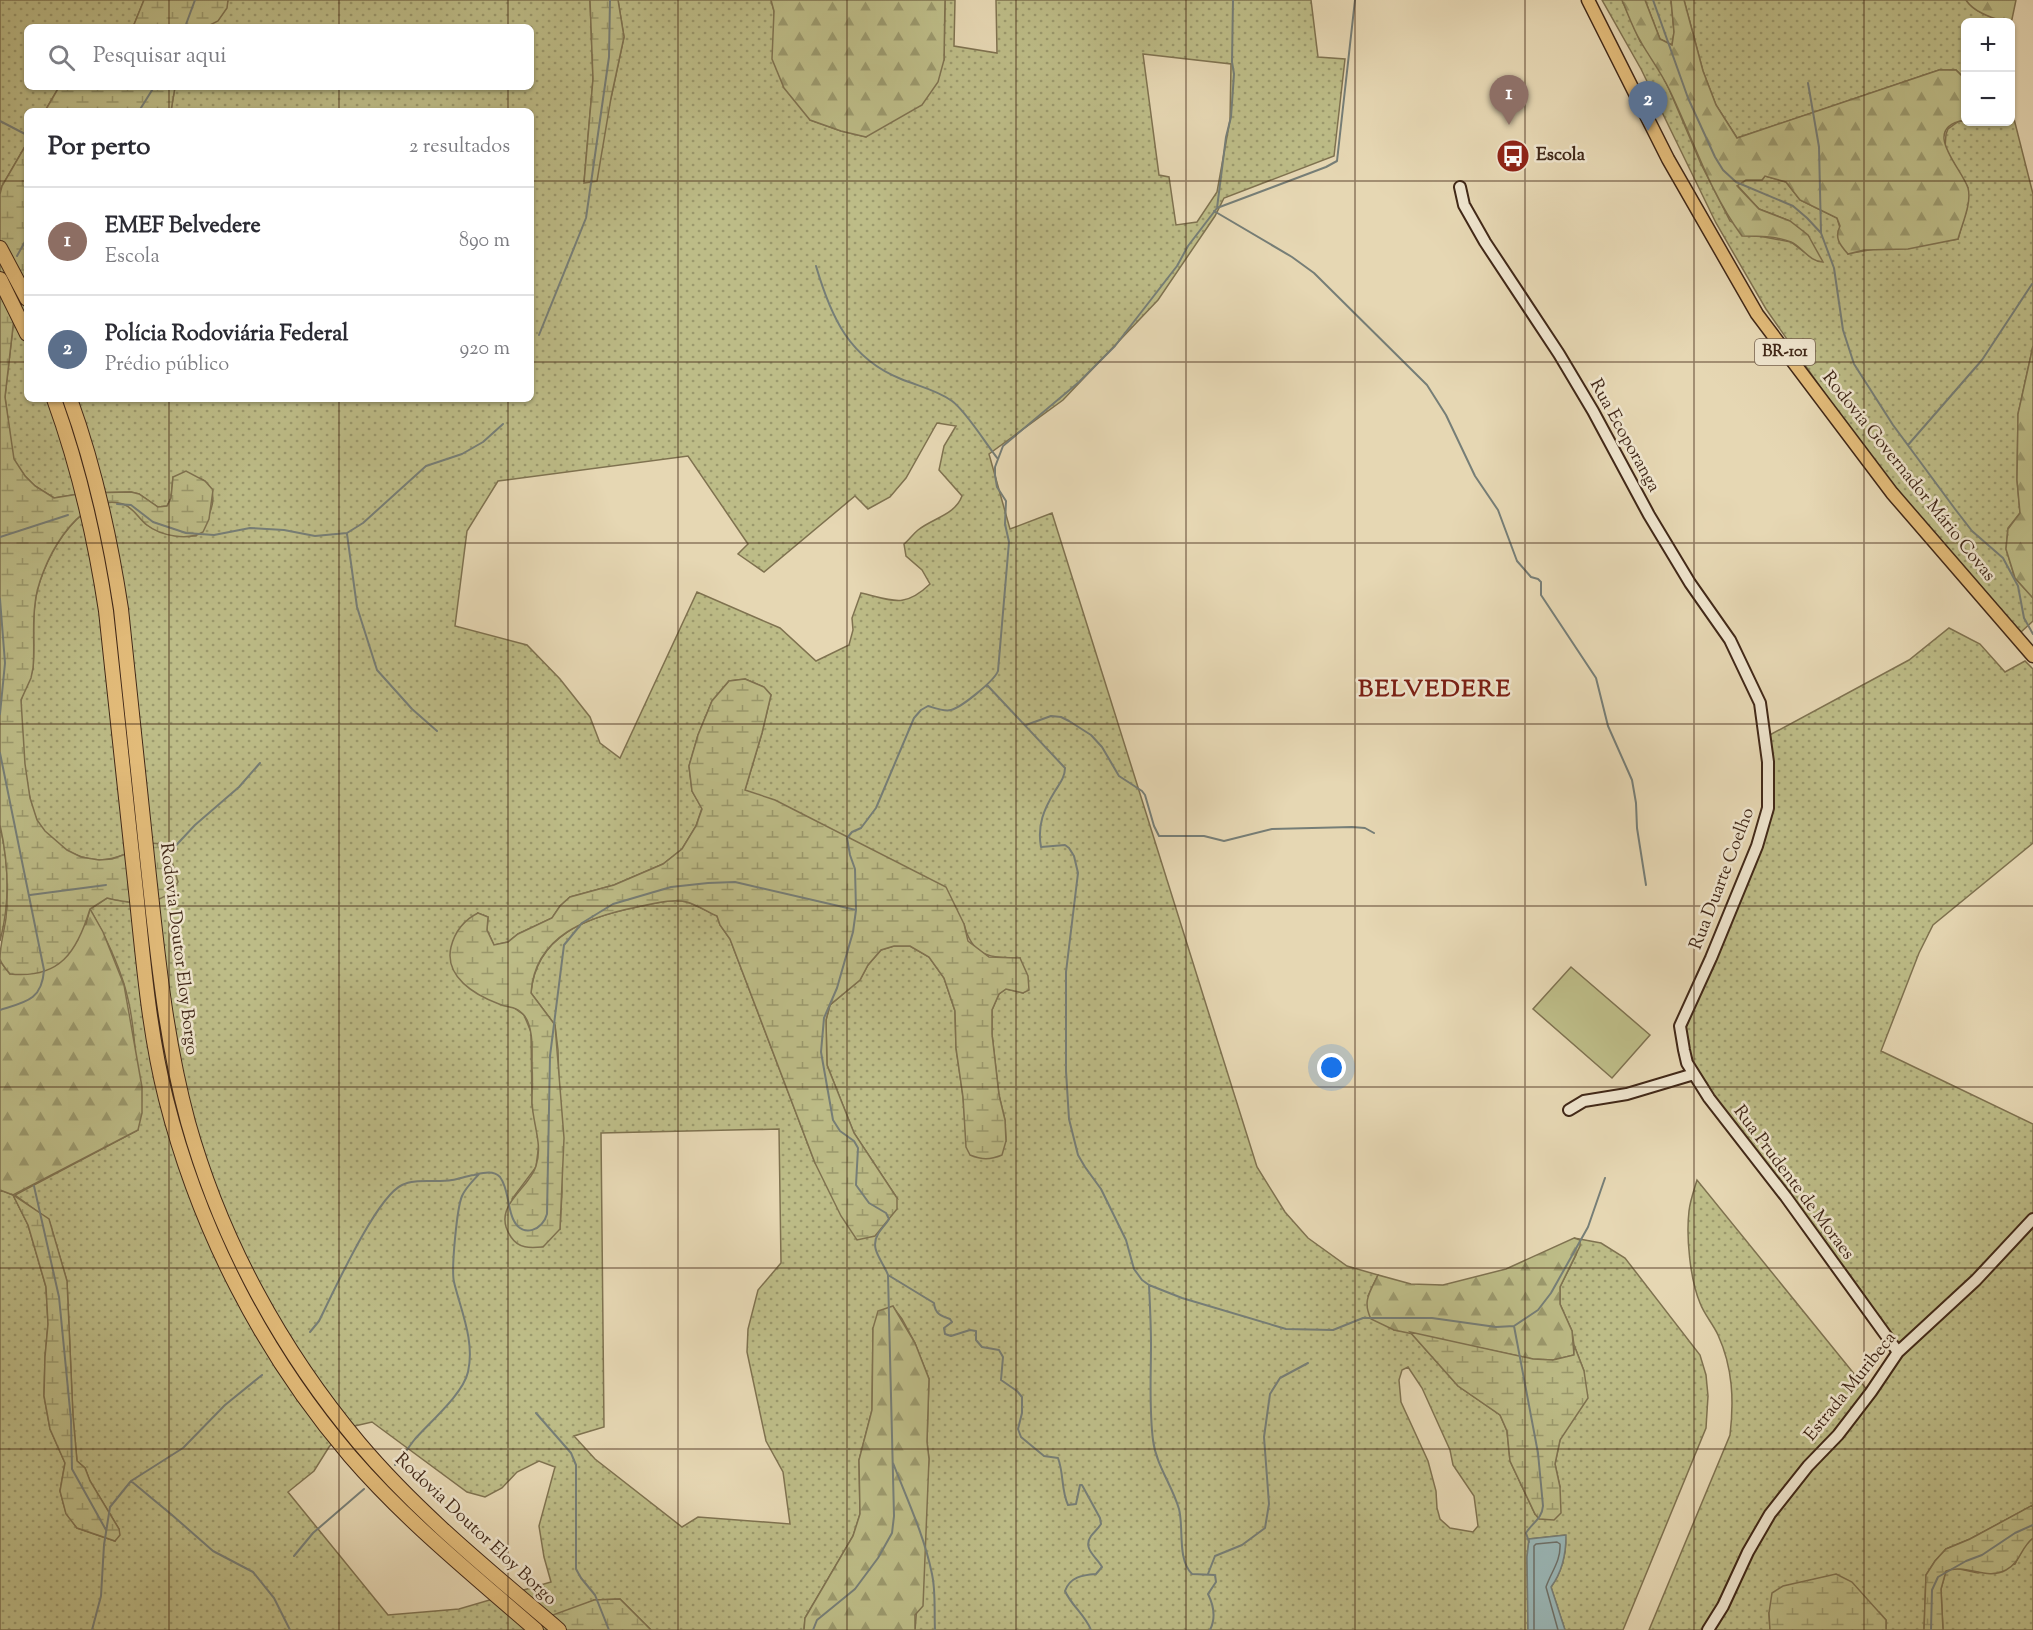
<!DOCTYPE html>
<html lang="pt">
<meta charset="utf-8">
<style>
body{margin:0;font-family:"Sorts Mill Goudy",serif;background:#f2f2f3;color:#2b2b33}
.controls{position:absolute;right:18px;top:18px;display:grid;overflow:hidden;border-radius:9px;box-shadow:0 2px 4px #0004}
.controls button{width:54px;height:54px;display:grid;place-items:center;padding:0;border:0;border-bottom:2px solid #e1e1e2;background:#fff;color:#2b2b33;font:30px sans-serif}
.you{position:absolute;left:1332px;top:1068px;width:21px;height:21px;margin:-15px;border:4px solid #fff;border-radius:50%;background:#1a73e8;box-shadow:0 0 0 9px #1a73e833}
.badge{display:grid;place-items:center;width:39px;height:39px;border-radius:50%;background:#db2777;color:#fff;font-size:20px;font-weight:700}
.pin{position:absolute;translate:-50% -50px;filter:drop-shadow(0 2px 3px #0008)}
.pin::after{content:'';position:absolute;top:32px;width:21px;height:18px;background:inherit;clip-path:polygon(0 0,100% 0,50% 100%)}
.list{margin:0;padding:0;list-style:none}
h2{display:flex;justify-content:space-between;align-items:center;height:78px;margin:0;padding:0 24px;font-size:26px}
h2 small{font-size:20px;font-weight:400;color:#7c7c81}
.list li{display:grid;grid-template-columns:39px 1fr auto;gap:18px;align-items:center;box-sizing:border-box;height:108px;padding:0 24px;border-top:2px solid #e1e1e2}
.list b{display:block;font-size:22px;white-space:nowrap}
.list p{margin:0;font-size:20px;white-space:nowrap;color:#7c7c81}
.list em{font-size:20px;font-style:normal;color:#7c7c81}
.icon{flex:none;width:33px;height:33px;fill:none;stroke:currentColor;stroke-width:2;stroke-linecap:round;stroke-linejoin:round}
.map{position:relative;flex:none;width:2033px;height:1630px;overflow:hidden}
.search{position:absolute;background:#fff;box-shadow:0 2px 4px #0004;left:24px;top:24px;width:510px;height:66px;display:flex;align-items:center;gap:15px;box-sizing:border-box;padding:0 21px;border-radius:9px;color:#7c7c81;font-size:22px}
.panel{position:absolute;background:#fff;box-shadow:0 2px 4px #0004;left:24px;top:108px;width:510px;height:294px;border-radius:9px}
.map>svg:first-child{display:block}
</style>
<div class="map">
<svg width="2033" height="1630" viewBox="0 0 2033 1630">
<defs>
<pattern id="grass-dots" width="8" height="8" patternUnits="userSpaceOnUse" patternTransform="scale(1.5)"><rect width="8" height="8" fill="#bdbc87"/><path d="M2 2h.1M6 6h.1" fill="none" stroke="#9b996d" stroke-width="1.8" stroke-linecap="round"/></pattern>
<pattern id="forest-firs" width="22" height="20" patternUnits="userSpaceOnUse" patternTransform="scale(1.5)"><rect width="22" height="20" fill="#bdbc87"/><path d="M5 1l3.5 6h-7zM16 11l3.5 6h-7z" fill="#9b996d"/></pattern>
<pattern id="wetland-marsh" width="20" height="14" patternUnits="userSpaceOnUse" patternTransform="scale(1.5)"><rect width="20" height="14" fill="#bdbc87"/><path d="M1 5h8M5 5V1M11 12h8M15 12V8" fill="none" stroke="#9b996d"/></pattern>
</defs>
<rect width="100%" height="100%" fill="#e6d7b3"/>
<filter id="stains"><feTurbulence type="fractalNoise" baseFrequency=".00333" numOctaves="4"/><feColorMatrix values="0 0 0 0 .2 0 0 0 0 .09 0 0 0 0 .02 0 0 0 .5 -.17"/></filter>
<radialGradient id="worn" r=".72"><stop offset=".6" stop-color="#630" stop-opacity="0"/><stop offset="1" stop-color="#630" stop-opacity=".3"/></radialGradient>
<!-- grass -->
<path fill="url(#grass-dots)" stroke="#7f7250" stroke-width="1.5" fill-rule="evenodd" d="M0,0h144l-11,27h-106v60h32l-14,24h-18v32l-25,43 -2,8z
M228,0h362l3,79 -9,103 27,-84 13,-61 -6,-37h153l3,11v14l36,95 31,11 25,6 78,-77 1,-60h10l-1,46 43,7 -1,-53h315l7,57 27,2 -11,97 -110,42 -9,18 -57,84 -95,100 -74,54 21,75 42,-16 205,654 28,45 23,26 39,28 31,9 -10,21 26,34 16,2 48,54 42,29 7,16 3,30 25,53 25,-27 -5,-23 5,-24 24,-69 -10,-26 -2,-14 -12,-27v-17l16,-32 4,-15 -6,-2 27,5 24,15 75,97 6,20 2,21 -2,32 -83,202h-58l-14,-43c10,-13 17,-36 14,-52l-36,4 -2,18 1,73h-613l14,-171 -2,-17 2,-63 -14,-36 -13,-24 -9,-12 -20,21 -1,82 -13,50 1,54 -7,22 -48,82 -1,12h-153l-31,-31 -26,1 -61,30h-533v-440l13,5 15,30 18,62 2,37 -3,33 -1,39 6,33 15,34 -5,28 6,22 11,15 38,13 4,-12 -29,-48 -5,-13 -8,-7 -4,-44 -6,-136 -18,-61 -34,-25 123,-65c-2,-48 0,-100 -14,-146 -8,-26 -21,-52 -34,-75l17,-11 33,6 -14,-50c-8,3 -17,6 -26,6 -24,0 -53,-18 -63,-40 -11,-23 -18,-91 -16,-118 1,-11 10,-23 12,-34 2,-21 -1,-43 2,-64 3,-36 43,-115 89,-100 11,4 15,15 23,21 15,11 32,11 49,11 10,-14 27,-39 9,-55 -7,-6 -23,-3 -32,-4l-2,21 -4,8 -9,1 -19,-13 -8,-2 -46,1 -31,5 -19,-12 -10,-10 -12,-17 -8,-62 10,-88 11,-30 1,-1v121h504v-288h-360l4,-24h356v-60h-325c12,-6 19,-13 22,-27zM1143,54l88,10 -1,56 -13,72 -20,30 -21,3 -7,-48 -10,-2zM937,423l19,3 -12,20 -5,24 23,26c-7,19 -29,22 -44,34 -5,4 -9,10 -14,14l2,12 16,14 8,14c-26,25 -38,16 -69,9l-9,25 1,12 -4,15 -33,16 -36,-33 -83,-36 -77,166 -20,-15 -10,-26 -30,-38 -33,-34 -72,-19 12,-95 31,-50 190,-25 60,88 -10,10 26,18 91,-76 13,13 22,-12 16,-19zM745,679l19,8 7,8 -9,38 -17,57 219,134c8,33 26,34 56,34l3,35 -17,-4 -7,5 -7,16v24l7,61 6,25 1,21 -39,6 -4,-50 -7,-49 -1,-37 -11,-33 -15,-21 -19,-11h-16l-13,4 -13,15 -8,15 -30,25 -4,15 1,45 27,68 43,65 -82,-35 -85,-224 -10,-14 -3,-9c-9,-4 -20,-11 -30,-14 -16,-4 -34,2 -50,5 -50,10 -101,28 -106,86l24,32 3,25 4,142 -2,37 -48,-30 24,-32 3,-24 -7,-39 -1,-72 -7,-17 -11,-8 -35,-94 10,4 -1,13 7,15 14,-3 10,-8 34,-16 8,-12 10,-9 44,-12 49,-21 19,-15 14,-23 6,-18 -10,-17 -3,-25 9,-31 14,-34 17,-20zM779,1129l2,134 -23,27 -10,39 -1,23 19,89 17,31 7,52 -92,-7 -16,10 -87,-68 -21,-23 30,-9 -3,-294zM1408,1367l14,21 28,62 3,15 21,31 4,30 -5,6 -23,-4 -10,-9 -3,-11 -1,-17 -8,-30 -27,-59 -2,-22 3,-10zM372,1422l95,70 18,5 17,-9 15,-16 22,-11 16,6 -16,59 5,31 7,25 -92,27 -71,6 -100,-123 26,-21 15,-24 17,-19z
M1602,0h20l18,41 16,22 13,26 32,75 29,57 29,15 32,6 21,16 -22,-37 -31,-12 -22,-24 9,-5h16l3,-4 21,6 14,18 37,18 11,36c36,-9 74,-8 110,-15l9,-31 1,-20 -23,-40 1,-14 2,-5 11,-8 51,1 1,-15 22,87v152l-15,68 -1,66 3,33 -12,15 -2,21 9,29 18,20v23l-12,11 -110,-122 -60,-79 -85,-122 -50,-86 -75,-154z
M1645,0h26l3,32 -2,13 -12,-6z
M1684,0h282c8,12 25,17 39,22h-39l-1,57 -9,-9h-17l-202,68 -21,-33 -13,-34z
M1949,628l31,16 25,28 20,-11 8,8v174l-100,82 -14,28 -38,98 152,73v381l-63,34 -24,10 -11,12 -9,14 -2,55h-38v-10l-7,-8 -110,1 1,17h-121l81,-195c4,-34 3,-67 -12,-100 -5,-11 -14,-21 -18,-32 -10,-24 -14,-66 -11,-92 1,-10 5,-21 8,-31l171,211 26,-41 -175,-232 -32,-56 -12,-39 23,-38 67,-164 1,-84 143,-77z
M0,825c9,39 10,78 0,116z
M2033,1538v92h-90l-2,-41 5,-18 9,-3 23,5 37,-9 10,-20z"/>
<!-- forest -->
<path fill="url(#forest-firs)" stroke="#7f7250" stroke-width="1.5" d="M771,0h174l-1,60 -6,22 -16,23 -56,32 -25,-6 -31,-11 -26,-32 -12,-29 2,-48z
M1622,0h23l15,39 12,6 2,-13 -3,-32h13l19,71 13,34 21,33 202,-68h17l9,9v41c-46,8 -3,48 3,68 4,15 -6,36 -10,51l-50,10 -44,1 -16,4c-8,-9 -14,-16 -8,-28l-3,-8 -37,-18 -14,-18 -21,-6 -3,4h-16l-9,6 22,23 31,12 18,14 15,27c-13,0 -21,-15 -32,-20 -15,-6 -33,-6 -49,-6 -33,-44 -49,-98 -73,-147 -8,-17 -19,-31 -28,-47 -8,-13 -13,-28 -19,-42z
M1966,0h50l-5,24c-14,-5 -36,-10 -45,-24z
M2033,346v252l-18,-20 -9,-29 2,-20 12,-16 -3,-33 1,-66z
M90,909l13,23 21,53 18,102v26l-4,17 -125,65 -13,-5v-229l10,13 76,-50z
M1574,1238l6,2v6l-20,41v17l12,27 2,24 -21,5 -20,-1 -139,-29 -23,-11c-9,-18 -1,-27 7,-44l33,9 32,1 63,-16z
M893,1306l22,37 14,36 -2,63 2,17 -6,147 -8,9v15h-111l1,-12 48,-82 7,-22 -1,-54 13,-50 1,-82 5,-17z"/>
<!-- wetland -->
<path fill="url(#wetland-marsh)" stroke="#7f7250" stroke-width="1.5" d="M144,0h84l-1,8 -9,13 -12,6h-73z
M590,0h28l6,37 -13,61 -14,83 -13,2 9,-104z
M59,87h116l-4,24h-126z
M27,143v135l-12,31 -10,88 9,62 11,17 10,10 19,12 31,-5 46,-1 8,2 19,13 9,-1 4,-8 2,-21 13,-6 19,10 8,9 -4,29 -6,13c-15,9 -42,4 -56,-7 -8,-6 -13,-17 -24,-21 -46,-14 -85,64 -88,100 -3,21 0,43 -2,64l-2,10 -10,22 4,64 5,34 7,22 8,11 22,19 14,7 18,3 13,-1 14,-5 23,-11 15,1 7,14 7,24c-13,26 -48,22 -71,16l-17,11c-13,43 -30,70 -80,65 -3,-4 -9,-10 -10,-15 0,-14 4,-27 6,-41 3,-32 1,-62 -6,-93v-631l2,-8z
M745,679l19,8 7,8 -9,38 -17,57 30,10 171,87 18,37 4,17 21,16 31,1 8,18 1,14 -6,3 -17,-4 -7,5 -7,16v24l7,61 6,25 1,21 -4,14c-12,5 -20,5 -32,0l-4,-8 -3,-50 -7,-49 -1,-37 -11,-33 -15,-21 -19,-11h-16l-13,4 -13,15 -8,15 -30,25 -4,15 1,45 27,68 43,65v11l-22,27 -18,4 -16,-24 -26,-53 -85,-224 -10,-14 -3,-9c-9,-4 -20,-11 -30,-14 -16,-4 -34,2 -50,5 -49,10 -102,28 -106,86l24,32 9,113 -4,91 -17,18c-13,1 -24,2 -32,-10 -21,-31 18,-47 25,-71 7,-21 -3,-42 -4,-63 0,-12 1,-24 0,-36 0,-16 2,-41 -9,-53 -7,-8 -15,-6 -24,-10 -24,-9 -55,-27 -48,-57 4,-16 13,-27 27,-34l10,4 -1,13 7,15 14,-3 10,-8 34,-16 8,-12 10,-9 44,-12 49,-21 19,-15 14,-23 6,-17 -10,-18 -3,-25 9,-31 14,-34 17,-20z
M13,1195l36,24 18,62 6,135 4,45 8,7 5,13 29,48 1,6 -5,6 -38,-13 -11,-14 -6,-23 5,-28 -15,-34 -6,-33 1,-39 3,-33 -2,-37 -18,-62z
M1410,1332l123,27 20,1 21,-5v-10l10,26 4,27 -28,42 -5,24 5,23 1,26 -7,7 -15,-1 -4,-5 -25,-53 -3,-30 -7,-16 -42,-29z
M2033,1505v33c-12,9 -13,25 -27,32 -20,11 -40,-7 -60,1l-5,18 2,41h-19l2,-55 9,-14 11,-12 24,-10z
M1836,1574l16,8 34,38v10h-116l-1,-17 3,-20 11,-7z
M620,1599l31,31h-118l6,-10 55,-20z"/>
<!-- pitch -->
<path fill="#bdbc87" stroke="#7f7250" stroke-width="1.5" d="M1571,967l79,68 -38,43 -79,-69z"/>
<!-- water -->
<path fill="#9ab7b7" stroke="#767e77" stroke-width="1.5" d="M1566,1535c0,19 -3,36 -15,52l14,43h-37l-1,-73 2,-18z"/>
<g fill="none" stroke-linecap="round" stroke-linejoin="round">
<!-- shore -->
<path stroke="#6e7068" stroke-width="1.5" d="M1534,1630v-84l2,-2 21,-2 3,2c1,17 -9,28 -14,43l12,43"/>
<!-- stream -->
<path stroke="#767e77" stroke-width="2" d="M1653,0l35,98 27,59 8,13 13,12 57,24 14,12 14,15 13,35 9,62 11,34 39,61 62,84 17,22 31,27 15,28 6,32 9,16
M185,27l10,-27
M1808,83l11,64 2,86
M139,111l15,-24
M0,121l27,14
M1217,208l109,-41 11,-6 18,-161
M1214,211l78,46 22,16 113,112 19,30 29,61 23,34 19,51 14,16 7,2 3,3v13l55,83 12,48 24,54 4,23 1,25 9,57
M17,256l10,-18
M816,266c15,51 33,92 85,113 17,7 36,11 51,22 14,10 34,43 46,58
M539,335l47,-117 23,-161 1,-57
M1908,445l74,-85 50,-76
M117,504l14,1 22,17 33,11 28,2 36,-7 34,2 31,6 32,-3 16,-10 63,-57 36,-12 21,-12 20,-18
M347,534l10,73 20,63 35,39 25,22
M0,537l68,-22
M0,599l5,64 -5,51
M987,685l78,83c0,9 -5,15 -10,23 -11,18 -18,34 -14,56l24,-2 4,3 5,8 4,17 -12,99v99l3,48 9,36 7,12 16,22 25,51 8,29 8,11 7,5 33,13 104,31 47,1 30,-12h69l64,9 18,-1 24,-16 13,-17 37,-66 17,-49
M1026,725l25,-9 10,1 8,4 22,14 11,12 17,29 23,15 3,4 9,31 5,10h45l20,5 48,-12 80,-2 13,1 9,5
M0,753l44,217c-2,30 -18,32 -44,40
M168,854l27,-29 44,-38 21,-24
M30,895l76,-10
M34,1186l25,111 12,123 1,49 34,61
M888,1275l46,28c1,11 7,13 16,16l2,3 -8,6 1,6 6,2 19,-6 6,1v9l6,7 17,3 4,7 -2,23 16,11 5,6v16l-4,16 3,8 23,19 14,2c6,16 3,32 10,47l8,-1 4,-19h2l18,33 1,6c-3,5 -7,8 -10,12 -9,13 6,21 11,31l-6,7c-14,1 -26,3 -31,17 6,14 20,24 26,39
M1149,1285c1,20 2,40 2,60 0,31 -2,64 2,95 3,25 19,45 26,69 5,20 -2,50 13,65l23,1 1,7 -8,12c6,12 8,24 2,36
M1514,1326l24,127 5,53c-1,13 -11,17 -17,27l3,9
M310,1332l9,-11c14,-28 57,-124 83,-136 13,-7 34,-2 50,-5 7,-1 14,-4 22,-5 9,-2 19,-5 26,2 9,12 7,31 14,44 9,17 29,9 33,-7l3,-158 14,-111 18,-22 31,-19 58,-17 37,-4 27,-1 121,28
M536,1413l35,40 5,12v104l5,9 14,17 14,35
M893,1463c14,36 31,72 39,111 4,18 2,37 3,56
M395,1465c7,-8 13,-17 20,-26 15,-17 48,-45 53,-67 7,-31 -7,-61 -14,-90 -3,-13 3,-74 8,-86 4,-9 11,-15 17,-22
M131,1481l41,34 41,36 40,21 21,26 16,32
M294,1556l19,-23 51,-44
M1208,1574l7,-18 27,-11 23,-17 4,-24 -5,-67 6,-43 10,-16 28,-15
M92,1630l9,-34 3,-51 6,-38 21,-26 52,-33 42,-43 37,-30
M813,1630l4,-10 38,-31 23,-31 14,-25 2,-17 -6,-241c-5,-14 -19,-26 -10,-41 3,-5 8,-10 11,-15l-3,-6 -17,-10 -13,-18 2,-37 -4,-7 -14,-10 -7,-11 -12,-68 3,-34 13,-30 16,-56 3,-22 -1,-41 -5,-14 -3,-17 5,-6 9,-4 15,-20 38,-90 7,-8 7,-4c7,2 16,6 23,4 11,-3 43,-29 47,-39l11,-129 -4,-18 1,-23 -9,-14 -2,-12v-8l8,-21 76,-64 36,-36 62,-80 11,-20 29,-38 9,-71 5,-20 3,-43 -2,-12 1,-62
M1931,1630l1,-40 6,-13 28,-16 16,-6 33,-22 18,-8"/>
<defs>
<path id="secondary" d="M1460,187l4,18 21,37 74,112 34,57 56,104 41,68 40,57 30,63 8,59v46l-11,38 -46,112 -31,68 4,24 3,13 22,35 77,99 112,155
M1569,1110l15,-9 43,-7 67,-20
M1708,1630l15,-24 25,-54 22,-38 38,-48 30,-31 33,-43 27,-40 78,-72 57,-61"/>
<path id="primary" d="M1588,0l80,159 89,155 135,179 141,163"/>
<path id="highway" d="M0,248l27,51
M0,279l27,55
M54,399c25,69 41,139 52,212 9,91 19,181 29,271 8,73 13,146 31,217 33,131 97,255 184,357 56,65 122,118 186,174
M70,399c25,69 40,138 51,210 9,89 19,178 28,267 9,83 17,165 39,246 33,118 93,228 171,321 59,70 131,128 200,187"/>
</defs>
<!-- secondary casing -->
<use href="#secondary" stroke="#412818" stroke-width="14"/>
<!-- primary casing -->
<use href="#primary" stroke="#412818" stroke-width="15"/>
<!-- highway casing -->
<use href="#highway" stroke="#412818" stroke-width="16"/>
<!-- secondary -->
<use href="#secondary" stroke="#efe5ce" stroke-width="10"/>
<!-- primary -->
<use href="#primary" stroke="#e3bc7a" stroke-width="12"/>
<!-- highway -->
<use href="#highway" stroke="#e3bc7a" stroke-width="14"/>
</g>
<!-- grid -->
<path fill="none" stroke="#412818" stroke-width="1.5" stroke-opacity="0.55" d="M169,0v27M339,0v27M508,0v27M678,0v1630M847,0v1630M1016,0v1630M1186,0v1630M1355,0v1630M1525,0v1630M1694,0v1630M1864,0v1630M169,87v24M339,87v24M508,87v24M0,181h27M531,181h1502M0,362h27M531,362h1502M169,399v1231M339,399v1231M508,399v1231M0,543h2033M0,724h2033M0,906h2033M0,1087h2033M0,1268h2033M0,1449h2033"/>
<!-- icons -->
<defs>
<symbol id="bus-disc" viewBox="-11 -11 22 22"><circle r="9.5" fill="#8f2418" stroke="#efe5ce"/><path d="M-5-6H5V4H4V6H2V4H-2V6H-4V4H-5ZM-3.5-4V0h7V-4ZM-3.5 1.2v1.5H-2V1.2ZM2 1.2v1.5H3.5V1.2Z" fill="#fff"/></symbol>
</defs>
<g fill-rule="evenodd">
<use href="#bus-disc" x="1494" y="137" width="38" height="38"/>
</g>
<g text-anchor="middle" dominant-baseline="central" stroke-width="5" stroke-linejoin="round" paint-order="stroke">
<!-- shield labels -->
<rect fill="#efe5ce" stroke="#75614f" stroke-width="1.5" x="1755" y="339" width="60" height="26" rx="4.5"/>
<g font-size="16" font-weight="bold" fill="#412818">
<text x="1785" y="352">BR-101</text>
</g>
<!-- poi labels -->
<g font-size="18" font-weight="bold" fill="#412818" stroke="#efe5ce" text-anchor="start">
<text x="1536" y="156">Escola</text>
</g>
<!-- street labels -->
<g font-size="18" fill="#412818" stroke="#efe5ce">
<text transform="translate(1624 436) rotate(61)">Rua Ecoporanga</text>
<text transform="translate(1908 477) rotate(51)">Rodovia Governador Mário Covas</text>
<text transform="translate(1723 879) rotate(-69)">Rua Duarte Coelho</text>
<text transform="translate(178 949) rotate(83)">Rodovia Doutor Eloy Borgo</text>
<text transform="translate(1793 1183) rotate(53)">Rua Prudente de Moraes</text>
<text transform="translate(1851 1387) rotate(-51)">Estrada Muribeca</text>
<text transform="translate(475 1530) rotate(43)">Rodovia Doutor Eloy Borgo</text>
</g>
<!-- district labels -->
<g font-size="24" font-weight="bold" letter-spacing="1.5" fill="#7a1f14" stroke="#efe5ce">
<text x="1435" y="690">BELVEDERE</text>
</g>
</g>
<rect width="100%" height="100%" filter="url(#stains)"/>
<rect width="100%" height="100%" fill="url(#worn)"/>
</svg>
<div class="controls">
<button>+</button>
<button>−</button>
</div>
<div class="you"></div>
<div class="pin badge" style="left:1509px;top:125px;background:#8d6e63">1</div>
<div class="pin badge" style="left:1648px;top:131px;background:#5c6f8a">2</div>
<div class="search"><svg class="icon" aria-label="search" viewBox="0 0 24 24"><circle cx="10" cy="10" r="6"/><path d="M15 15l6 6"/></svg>Pesquisar aqui</div>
<section class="panel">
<h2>Por perto<small>2 resultados</small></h2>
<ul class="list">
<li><span class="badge" style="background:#8d6e63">1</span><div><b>EMEF Belvedere</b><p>Escola</p></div><em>890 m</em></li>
<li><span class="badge" style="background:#5c6f8a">2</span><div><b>Polícia Rodoviária Federal</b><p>Prédio público</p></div><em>920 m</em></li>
</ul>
</section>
</div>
